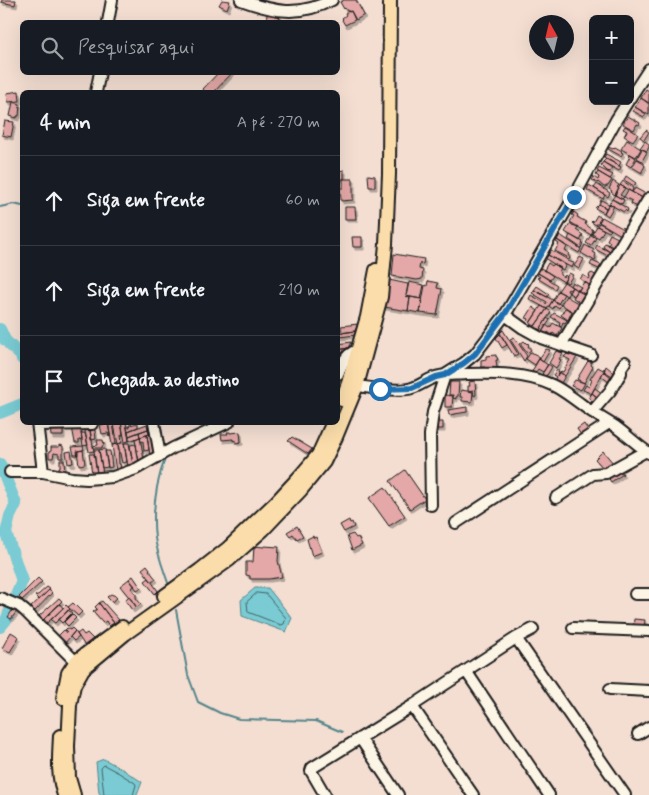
<!DOCTYPE html>
<html lang="pt">
<meta charset="utf-8">
<style>
body{margin:0;font-family:Mynerve,sans-serif;background:#242831;color:#f1f3f6}
.controls{position:absolute;right:15px;top:15px;display:grid;overflow:hidden;border-radius:8px;box-shadow:0 5px 20px #0002}
.controls button{width:45px;height:45px;display:grid;place-items:center;padding:0;border:0;border-bottom:1px solid #363941;background:#171b24;color:#f1f3f6;font:25px sans-serif}
.compass{position:absolute;left:529px;top:15px;width:45px;height:45px;border-radius:50%;background:#171b24;box-shadow:0 5px 20px #0002;rotate:352deg}
.stop{position:absolute;width:15px;height:15px;margin:-11px;border:4px solid #1f6fb2;border-radius:50%;background:#fff}
.stop.end{background:#1f6fb2;border-color:#fff;box-shadow:0 1px 5px #0008}
.list{margin:0;padding:0;list-style:none}
h2{display:flex;justify-content:space-between;align-items:center;height:65px;margin:0;padding:0 20px;font-size:21px}
h2 small{font-size:16px;font-weight:400;color:#9ea1a6}
.list li{display:grid;grid-template-columns:32px 1fr auto;gap:15px;align-items:center;box-sizing:border-box;height:90px;padding:0 20px;border-top:1px solid #363941}
.list b{display:block;font-size:19px;white-space:nowrap}
.list em{font-size:16px;font-style:normal;color:#9ea1a6}
.icon{flex:none;width:28px;height:28px;fill:none;stroke:currentColor;stroke-width:2;stroke-linecap:round;stroke-linejoin:round}
.map{position:relative;flex:none;width:649px;height:795px;overflow:hidden}
.search{position:absolute;background:#171b24;box-shadow:0 5px 20px #0002;left:20px;top:20px;width:320px;height:55px;display:flex;align-items:center;gap:12px;box-sizing:border-box;padding:0 18px;border-radius:8px;color:#9ea1a6;font-size:19px}
.panel{position:absolute;background:#171b24;box-shadow:0 5px 20px #0002;left:20px;top:90px;width:320px;height:335px;border-radius:8px}
.map>svg:first-child{display:block}
</style>
<div class="map">
<svg width="649" height="795" viewBox="0 0 649 795">
<defs>
<filter id="shadow"><feDropShadow dx="2" dy="3" stdDeviation="0" flood-color="#0004"/></filter>
</defs>
<rect width="100%" height="100%" fill="#f4ded2"/>
<filter id="ink" filterUnits="userSpaceOnUse"><feTurbulence type="fractalNoise" baseFrequency=".02" numOctaves="2"/><feDisplacementMap in="SourceGraphic" scale="10" xChannelSelector="R" yChannelSelector="G"/><feConvolveMatrix kernelMatrix="1 2 1 2 8 2 1 2 1" color-interpolation-filters="sRGB"/></filter>
<g filter="url(#ink)">
<!-- water -->
<path fill="#7acbd3" stroke="#54858a" d="M255,588h13l24,30 -6,14 -44,-16 -1,-16z
M104,759l18,10 20,13 -5,13h-35l-3,-2 -3,-31z"/>
<g fill="none" stroke-linecap="round" stroke-linejoin="round">
<!-- shore -->
<path stroke="#426265" stroke-width="1" d="M257,593l9,1 20,24 -2,6 -3,1 -33,-13 -1,-10z
M104,795l-3,-27 3,-3 15,8 16,10 1,2 -3,10"/>
<!-- stream -->
<path stroke="#54858a" stroke-width="2" d="M0,207l14,-3 8,2
M166,456c-10,26 -14,55 -11,82 2,15 8,30 13,45
M176,610l12,65 10,27 22,11 19,6 77,2 26,11"/>
<!-- river -->
<path stroke="#7acbd3" stroke-width="12" d="M0,329l5,11 16,16 1,3
M0,413l22,-9
M0,464l16,40 -6,12 -4,17 16,48 -16,39 -6,7"/>
</g>
<!-- building -->
<path fill="#e3a8a7" stroke="#1c1c1c" filter="url(#shadow)" d="M2,0h14l-1,5 -14,-3z
M222,0l8,1 -3,8 -8,-4z
M344,0h12l8,15 -8,5 -5,-9 -2,1v-1h-2l-2,-3 -1,1 -4,-7z
M349,11v1l2,-1 4,9 -10,5 -3,-5 1,-1 -1,-1 4,-3 -1,-2z
M272,13l8,2 -1,6h-1l-1,1h-11l1,-8z
M233,72l-19,20h-10h1l-2,-3 15,-16z
M646,89l3,2v12l-8,-5z
M19,91l1,10 -12,1 -1,-9z
M641,98l8,6v11l-14,-8z
M13,102l7,2 -1,12h-2v2l-7,-2z
M635,107l11,7 -2,3 -11,-6z
M628,116l12,7 -1,2 -2,-1 -3,6 -11,-6z
M5,121l9,1 -3,15 -9,-2z
M625,126l13,8 -5,7 -9,-5 3,-5 -4,-2z
M646,130l3,2 -5,8 -4,-3z
M627,140l14,9 -5,8 -15,-8z
M645,141l4,3v3l-2,4 -7,-3z
M608,147l5,2 2,-2 7,4 -1,1 2,1 -2,3 -13,-7z
M642,149l5,3 -5,9 -5,-3z
M606,154l15,8 -2,4 -15,-9z
M630,154l6,4 -5,9 -5,-3 4,-8h-1z
M606,159l15,8 -2,4 -16,-9z
M637,159l7,4v2l1,1 -3,5v2l-10,-6z
M603,162l9,6 -2,4 -3,-1 -6,-6z
M599,168l14,7 -3,4 -13,-8z
M344,170v9h-6l1,-8z
M598,172l14,8 -4,6h-2v1h-2l-6,-5 -1,1 -5,-3 2,-3 4,3 1,-3 -3,-2z
M368,175l7,1v11h-6z
M626,176l10,7 -2,3 -10,-6z
M343,179h10v21l-12,1 -1,-13h3z
M613,181l6,4 -2,2 2,1 -4,7 -4,-3 1,-1 -3,-2z
M623,181l10,7 -1,4 -12,-7z
M597,184l13,9 -2,4 -14,-9z
M589,185l16,10 -2,4 -16,-9z
M620,185l5,3 -5,7 4,2 -2,2 -7,-4z
M635,188l11,6 -2,5 -12,-7 1,-2h1z
M628,190l15,8 -5,9 -7,-3 1,-3 -8,-4z
M615,195l9,5 -2,4 -10,-5z
M612,199l16,10 -1,3 -2,-2 -1,2 -15,-8z
M601,200l8,4 -3,4 -7,-4z
M599,204l7,4 -2,5 -9,-5z
M609,204l5,2 -6,10 -4,-3z
M345,207h10l1,12h-11z
M574,212l4,3 -1,2 9,5 -1,2 8,6 -2,5 -21,-13 4,-6 -2,-1z
M597,215l4,3 -5,7 -5,-3 1,-1 1,1z
M602,217l22,12 -3,6 -22,-13z
M571,223l1,2 6,2 -2,3 7,5 -3,6 -15,-9 5,-8z
M599,223l8,4v1l4,2 -2,2 -12,-6z
M597,226l7,4 -5,8 -7,-4z
M610,234l8,4 -5,9 -5,-2 2,-3 -3,-2z
M560,235l21,14 -2,4 -22,-13z
M570,235l13,7 -2,6 -13,-9z
M591,235l5,3 -5,8 -5,-3z
M352,237h10v10h-9z
M557,240l10,7 -2,4 4,2 -1,2 2,3 -1,2 -3,-1 1,-2 -12,-6 4,-7 -3,-2z
M605,243l8,4 -3,5 -7,-5z
M585,245l9,5 -1,2 3,2 -1,3 1,2 -1,2 -14,-8z
M597,245l13,7 -2,4 -13,-7z
M551,250l17,10 -1,1 7,2 -2,5 -24,-13z
M394,254l30,5 -1,5 -3,-1 -1,6 4,1 -1,9 -5,1 -25,-4z
M548,255l11,7 1,-1 6,4 -3,5 -17,-11z
M580,257l4,2 -5,10 -5,-3z
M592,261l9,4 -2,4 -9,-4z
M548,263l4,3 2,-2 7,4 -2,4 1,1v2l4,2 1,-2 2,2 -3,5 -20,-12z
M541,268l12,8 -3,4 -12,-7z
M538,273l19,12 -2,4 -18,-11 3,-1 -3,-2z
M569,273l4,2 -5,8 -4,-2z
M592,273l5,3 -6,10 -11,-7 3,-4 6,4 1,-2 -1,-1 1,-2z
M389,280l19,4 -2,12 4,2 -2,13 -24,-4z
M428,281l10,2 -1,5 5,1 -5,26 -17,-2 5,-28 2,1z
M409,282l15,3 -3,14 -15,-3z
M564,282l8,5 -2,3 -2,-1 -1,2 2,1 -2,4 -9,-5z
M572,282l9,5 -3,4 -8,-5z
M584,282l7,4 -5,9 -8,-4z
M537,286l12,8 -2,3 -13,-7z
M572,287l6,3 -4,6 -5,-3z
M534,290l19,10 -6,9 -18,-10 2,-4 15,9 1,-2 -15,-9z
M578,290l8,5 -6,9 -2,-1v-2l-5,-3z
M558,291l6,3 -6,10 -5,-4z
M566,296l15,9 -5,9 -15,-10z
M410,297l12,2 -2,14 -12,-2z
M553,300l8,5 -2,3 -3,-2 -1,1 -1,-1 -1,3 -4,-3z
M541,306l6,3 -12,17 -5,-3z
M533,307l5,4 -8,12 -2,-2 1,-2 -3,-1z
M565,308l7,3 -4,9 -7,-5z
M547,309l4,3 -11,18 -5,-4z
M554,313l13,7 -2,3 -2,-1 -2,5 -2,-2 1,-3 -9,-5z
M547,318l3,2 -8,12 -2,-2z
M553,323l9,5 -5,8 -4,-3 -1,2 -4,-3 -1,3 -5,-3 4,-7 4,3z
M358,324l-3,7 -13,2 -1,-7z
M503,330l15,24 -4,2 -14,-23z
M356,331l-1,4 -15,2 -1,-4z
M500,334l7,11 -5,3 -6,-10z
M514,337l13,19 -3,5 -14,-22z
M524,341l3,3 1,-1 1,3h-1l3,4 -4,3 -7,-9z
M351,342l-3,6 -10,2v-6z
M348,348l-2,6 -8,1v-5z
M546,349l4,1 -7,12 -4,-3z
M556,351l7,2 -4,6 2,1 -5,8 -7,-5z
M531,352l9,5 -5,8 -9,-6z
M567,354l10,3 -12,19 -5,-4 1,-1 2,1 7,-12 -6,-3z
M496,355v2h1l1,3h-2l1,8 -12,1v-2h-4v-7l5,-1v-3z
M539,359l9,6 -5,7 -5,-3 -3,4 -3,-2z
M588,361l4,2 -1,2 2,2 -9,16 -7,-4z
M548,364l4,3 -5,8h-1l-1,2 -4,-1z
M606,366l12,10 -1,3 -13,-8z
M598,367l5,3 1,-2 1,1 -16,29 1,-5 -7,-3 3,-5 3,2 3,-7 -2,-1z
M557,370l2,1 -2,5 2,-4 6,4 -4,7 -7,-3 2,-3 -3,-2z
M604,371l8,7 -3,4 -8,-6z
M575,380l10,3 -4,7 -10,-4z
M475,381l1,14 -2,1 -1,-6 -5,1v-5h2l-1,-4z
M450,382h9l-1,14 -2,1v2l-3,-1v-3h-4z
M595,388l11,8 -5,3 -5,-3 -4,-3z
M461,390l12,2 -1,10 -10,-1v-4h-2z
M592,393l8,7 -4,4 -2,-2v-1l-1,1 -4,-4z
M445,395l8,1 -1,11h-7z
M467,407v5l-18,3 -1,-5z
M107,422h1l2,14 -1,1 -1,-4 -6,1 -2,-9 6,-1z
M108,422h5l3,22 -4,1z
M121,422h5l3,19 -4,1z
M121,422l2,13h-2l1,8 -4,1 -4,-19v-2z
M435,422h8v7h-8z
M138,423v4l-10,4 -1,-4h3l-1,-2z
M147,424l1,5 -19,7 -1,-5z
M584,424l4,6 -7,5 -4,-6z
M80,425l2,14 -3,1v3h-4l-3,-16z
M89,425l5,26 -5,1 -5,-26z
M50,426h13v10h-12z
M90,429l5,1 1,9 -5,1z
M148,429l1,5 -9,3 -1,-5z
M139,432l1,5 -11,4v-5z
M227,432h3v1l10,-1 1,10 -5,1v-3l-3,1v-2l-11,1 -1,-6h7z
M81,433h4l3,12 -5,1z
M152,433l3,20 -5,3 -3,-21z
M147,435l2,15 -5,1 -1,-10 -2,1 -1,-5z
M140,437l4,23 -5,3 -4,-24z
M292,437l20,12 -4,5 -20,-13z
M97,440h6l1,5 -2,1v2h-8l-1,-2 5,-1z
M124,442l3,20 -5,1 -4,-19z
M124,443h5l4,22 -5,2z
M118,444l1,20h1l1,6 -5,1 -4,-26z
M136,444l3,19 -6,2 -3,-20z
M59,445l4,1v12h-4v-4l-5,-1 -1,5h-4v-6l2,-1v-4h8z
M83,446l1,4 -6,1v4h-4l-2,-8z
M105,449l3,18 -6,1 -3,-18z
M83,450l2,14 -6,1 -2,-14z
M94,450h5l4,24h-6z
M71,451l2,12 -5,1 -2,-12z
M105,451h5l2,16 -4,1z
M603,451l10,12 -8,7 -10,-11z
M89,454h5l3,19h-5z
M60,460h4l1,13h-6v-6h1z
M619,468l4,6 -12,8 -3,-5z
M405,470l20,29 -15,10 -20,-28z
M385,487l20,29 -16,10 -20,-28z
M349,520l1,3 2,-1 2,5 -10,5 -4,-7z
M297,526l6,10 -6,3 -4,-5 -3,2 -3,-4z
M353,534l3,4 2,-1 4,8 -10,5 -5,-14z
M313,536l1,2 2,-1 6,15 -10,4 -5,-17z
M254,546l10,1v-1l15,1 -1,14 4,16 -13,2h-19v-3l-4,-1v-13h7z
M147,565l3,4 -1,1 7,9 -4,3 -10,-13z
M133,576l8,12 -4,2 -8,-11z
M38,578l4,4 -20,18 -3,-3z
M149,578l9,13 -3,3 -10,-13z
M129,579l6,7 -4,2 5,6v4l5,6 -4,3 -17,-21z
M47,587l3,2 -11,11 -4,-4 2,-1h1z
M49,590l3,3 -17,18 -4,-4z
M111,594l2,1h1l3,3 -5,4 -5,-5z
M129,596l7,11 -4,3 -7,-10z
M59,598l3,3 -19,19 -4,-4z
M102,601l17,19 -5,3 -15,-20z
M73,603l9,9 -4,4 -10,-9z
M99,603l15,20 -5,3 -3,-5 -3,2 -10,-11 4,-3 -2,-2z
M60,604l3,4 -16,15 -3,-4z
M66,605l4,4 -15,14 -4,-3z
M14,608l4,2 -7,9 -3,-2z
M68,610l4,3 -10,10 -3,-3z
M72,614l4,4 -8,8 -4,-4z
M634,619l11,1 -1,9 -11,-1z
M67,628l3,2 2,-2 3,3 -10,12 -7,-7 6,-6 2,3 1,-1 -2,-2z
M75,631l4,6 -5,4 -4,-4z
M81,631l3,4 3,-2 6,6 -8,7 -8,-12z
M11,632l8,5 -9,15 -8,-4z"/>
<g fill="none" stroke-linecap="round" stroke-linejoin="round">
<defs>
<path id="minor" d="M241,0c33,12 58,17 91,0
M108,22l4,-22
M96,92l4,-20
M630,98l19,-29
M505,315l18,13 18,10 50,17
M561,345l88,-147
M338,374c4,-11 10,-24 23,-24
M445,375l19,-12 11,-9 30,-39 69,-118 42,-77 12,-19
M352,384c11,4 49,8 60,4 10,-3 18,-11 28,-12 9,-2 18,-1 26,-2 30,-1 59,-1 86,11 11,5 19,12 29,19 11,9 23,15 35,23 11,8 21,18 33,26
M592,412l18,-21 11,-18v-5l4,-6
M37,422l6,50
M154,422l6,34
M38,425l54,-1
M10,472h33l29,6 15,1 26,-2 23,-8 37,-21 56,-26
M556,498l37,-24 13,-1 40,-22
M431,505l-1,-70 3,-23 12,-37
M456,523l153,-100
M635,594h14
M0,598l19,8 6,5 55,55
M573,628l76,3
M516,638l109,157
M466,671l83,124
M610,689l39,2
M412,706l61,89
M638,734l11,-7
M360,738l38,57
M325,795l-14,-24 1,-3 100,-62 104,-68 17,-9"/>
<path id="major" d="M342,400l6,-17 19,-66 9,-47
M164,596l36,-26 28,-22 48,-46 25,-27 17,-20 15,-33
M63,698l5,-25 8,-12 46,-34
M60,736c-1,20 -3,39 4,59
M74,795l-5,-17 -1,-32 2,-41 4,-20 9,-16 42,-35 104,-74 34,-30 38,-40 23,-28 12,-25 21,-51 24,-89 5,-53 3,-70 1,-174"/>
</defs>
<!-- minor casing -->
<use href="#minor" stroke="#1c1c1c" stroke-width="14"/>
<!-- major casing -->
<use href="#major" stroke="#1c1c1c" stroke-width="16"/>
<!-- minor -->
<use href="#minor" stroke="#fcf5e5" stroke-width="10"/>
<!-- major -->
<use href="#major" stroke="#fbddab" stroke-width="12"/>
</g>
</g>
<g fill="none" stroke-linecap="round" stroke-linejoin="round" filter="url(#ink)">
<!-- route -->
<path stroke="#1f6fb2" stroke-width="6" d="M380,389l32,-1 24,-11 9,-2 19,-12 11,-9 30,-40 69,-117"/>
</g>
</svg>
<div class="controls">
<button>+</button>
<button>−</button>
</div>
<svg class="compass" viewBox="-18 -18 36 36"><path d="M0-13l5 13h-10z" fill="#e53935"/><path d="M0 13l5-13h-10z" fill="#9ea1a6"/></svg>
<div class="stop" style="left:380px;top:389px"></div>
<div class="stop end" style="left:574px;top:197px"></div>
<div class="search"><svg class="icon" aria-label="search" viewBox="0 0 24 24"><circle cx="10" cy="10" r="6"/><path d="M15 15l6 6"/></svg>Pesquisar aqui</div>
<section class="panel">
<h2>4 min<small>A pé · 270 m</small></h2>
<ul class="list">
<li><svg class="icon" aria-label="ahead" viewBox="0 0 24 24"><path d="M12 20V5M6 11l6-6 6 6"/></svg><div><b>Siga em frente</b></div><em>60 m</em></li>
<li><svg class="icon" aria-label="ahead" viewBox="0 0 24 24"><path d="M12 20V5M6 11l6-6 6 6"/></svg><div><b>Siga em frente</b></div><em>210 m</em></li>
<li><svg class="icon" aria-label="arrive" viewBox="0 0 24 24"><path d="M6 21V4h12l-3 4 3 4H6"/></svg><div><b>Chegada ao destino</b></div></li>
</ul>
</section>
</div>
